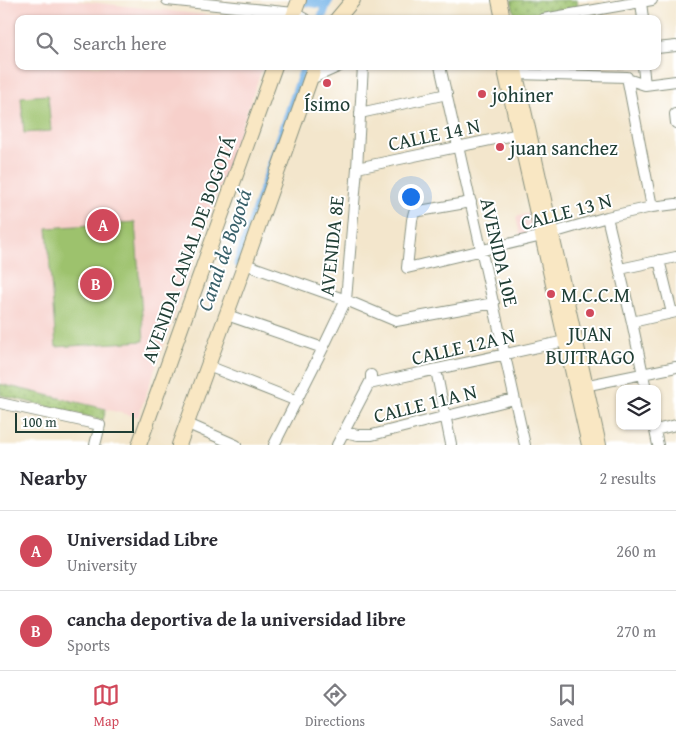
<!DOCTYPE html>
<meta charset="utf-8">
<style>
body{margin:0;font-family:"Gentium Book Plus",serif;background:#f7f7f7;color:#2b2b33}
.controls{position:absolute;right:15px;bottom:15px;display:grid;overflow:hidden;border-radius:10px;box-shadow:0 1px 4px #0004}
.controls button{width:45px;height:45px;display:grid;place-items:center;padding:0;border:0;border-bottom:1px solid #e1e1e2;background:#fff;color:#2b2b33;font:25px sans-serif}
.scale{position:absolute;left:15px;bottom:12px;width:119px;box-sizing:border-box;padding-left:5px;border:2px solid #1f3d34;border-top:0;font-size:14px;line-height:18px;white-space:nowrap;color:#1f3d34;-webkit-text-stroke:4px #fff;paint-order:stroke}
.you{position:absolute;left:410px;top:196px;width:18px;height:18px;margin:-12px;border:4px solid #fff;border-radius:50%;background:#1a73e8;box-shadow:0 0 0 8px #1a73e833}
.badge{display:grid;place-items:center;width:32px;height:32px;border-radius:50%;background:#d1495b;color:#fff;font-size:16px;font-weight:700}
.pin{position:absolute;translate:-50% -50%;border:2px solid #fff;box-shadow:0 1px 5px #0006}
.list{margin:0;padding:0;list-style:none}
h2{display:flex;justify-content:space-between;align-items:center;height:65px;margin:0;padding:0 20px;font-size:21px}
h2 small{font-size:16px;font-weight:400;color:#7c7c81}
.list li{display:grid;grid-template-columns:32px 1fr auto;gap:15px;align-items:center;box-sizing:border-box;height:80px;padding:0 20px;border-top:1px solid #e1e1e2}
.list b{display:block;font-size:19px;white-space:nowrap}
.list p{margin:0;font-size:16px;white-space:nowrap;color:#7c7c81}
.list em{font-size:16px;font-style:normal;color:#7c7c81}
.icon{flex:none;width:28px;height:28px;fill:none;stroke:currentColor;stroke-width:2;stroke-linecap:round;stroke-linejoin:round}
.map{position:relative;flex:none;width:676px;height:445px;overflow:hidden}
.search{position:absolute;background:#fff;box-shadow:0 1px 4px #0004;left:15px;right:15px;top:15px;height:55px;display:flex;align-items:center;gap:12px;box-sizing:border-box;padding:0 18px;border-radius:10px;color:#7c7c81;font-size:19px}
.sheet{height:225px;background:#fff}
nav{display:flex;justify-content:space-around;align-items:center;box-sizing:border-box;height:70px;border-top:1px solid #e1e1e2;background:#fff;font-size:14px;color:#7c7c81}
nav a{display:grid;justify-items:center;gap:2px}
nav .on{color:#d1495b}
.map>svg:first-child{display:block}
</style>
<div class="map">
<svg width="676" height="445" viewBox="0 0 676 445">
<defs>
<pattern id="park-dots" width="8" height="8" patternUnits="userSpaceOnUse" patternTransform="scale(1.25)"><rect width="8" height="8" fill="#9dc26d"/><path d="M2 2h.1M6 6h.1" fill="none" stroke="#7f9f5a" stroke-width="1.8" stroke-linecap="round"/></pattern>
</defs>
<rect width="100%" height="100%" fill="#fff"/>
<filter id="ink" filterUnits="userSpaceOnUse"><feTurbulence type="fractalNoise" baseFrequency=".02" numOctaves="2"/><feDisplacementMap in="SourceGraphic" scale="10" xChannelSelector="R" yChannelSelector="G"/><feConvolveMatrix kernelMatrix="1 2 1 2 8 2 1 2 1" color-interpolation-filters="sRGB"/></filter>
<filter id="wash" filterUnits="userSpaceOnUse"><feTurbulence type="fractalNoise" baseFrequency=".0096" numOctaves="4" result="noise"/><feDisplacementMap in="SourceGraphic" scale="20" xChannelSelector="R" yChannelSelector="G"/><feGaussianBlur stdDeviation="1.12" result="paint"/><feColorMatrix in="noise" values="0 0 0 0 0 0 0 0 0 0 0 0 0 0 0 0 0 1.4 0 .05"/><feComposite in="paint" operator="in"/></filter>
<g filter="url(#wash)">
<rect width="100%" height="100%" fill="#f3e6cc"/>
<!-- built -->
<path fill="#f7d0cb" d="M0,0h71l172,19h-224v47h244l-125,351 -138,-33z
M532,212l6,22 -17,5 -5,-22z"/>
<!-- park -->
<path fill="url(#park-dots)" stroke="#5e8050" d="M511,0h66l1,9 -2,2 -45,8h-15z
M0,384l106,25 -3,11 -103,-25z"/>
<!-- pitch -->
<path fill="#9dc26d" stroke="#5e8050" d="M48,95l3,36 -27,2 -3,-36z
M135,222l9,119 -88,6 -9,-119z"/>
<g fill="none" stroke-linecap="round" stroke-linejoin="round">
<!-- canal -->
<path stroke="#74b4e8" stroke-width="9" d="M297,0l29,5
M321,19l5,-14 3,-5
M238,263l67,-197"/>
</g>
</g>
<g filter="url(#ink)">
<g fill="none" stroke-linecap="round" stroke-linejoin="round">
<defs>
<path id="street" d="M167,0l127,13 11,6
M641,2l2,17
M543,19l109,-19
M657,48l19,-2
M440,66l85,379
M643,66l2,19
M516,74l111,3 25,130
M311,79l29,-13
M627,79l18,6 31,-4
M360,113l87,-19
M676,114h-1l1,9
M357,168l162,-34
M471,202l-57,10 -2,8 -5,48 135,-32 65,-19 45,-10 24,-3
M607,217l25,105 14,67
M659,260l13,53
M245,264l101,36 50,21 98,-18
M620,269l56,-12
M227,315l96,33
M632,322l44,-10
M208,366l89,35
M436,370l15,74
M369,384l196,-43
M579,387l97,-20
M0,403l100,22 -5,20
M188,424l48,21
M654,426l4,19
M655,430l21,-5
M344,432l14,3h14l142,-36
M274,445l49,-97 23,-48 11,-132 6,-102
M337,445l34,-65v-5"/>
<path id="secondary" d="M499,0l4,19
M292,19l7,-19
M337,19l16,-19
M504,66l85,379
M514,66l85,379
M139,445l136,-379
M179,445l66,-181 70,-198"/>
</defs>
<!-- street casing -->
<use href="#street" stroke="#899280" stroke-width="12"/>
<!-- secondary casing -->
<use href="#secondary" stroke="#899280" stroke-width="16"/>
<!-- street -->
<use href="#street" stroke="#fff" stroke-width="10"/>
<!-- secondary -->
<use href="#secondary" stroke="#f9e7c3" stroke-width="14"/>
</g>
</g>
<!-- markers -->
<g fill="#d1495b" stroke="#fff" stroke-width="2">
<circle cx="327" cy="83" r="5"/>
<circle cx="482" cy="94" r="5"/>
<circle cx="500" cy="147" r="5"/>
<circle cx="551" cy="294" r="5"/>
<circle cx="590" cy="313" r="5"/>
</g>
<g text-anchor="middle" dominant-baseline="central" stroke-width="4" stroke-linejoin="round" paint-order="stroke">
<!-- poi labels -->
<g font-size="20" fill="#1f3d34" stroke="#fff" text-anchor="start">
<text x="492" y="94">johiner</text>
<text x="327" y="103" text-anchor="middle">Ísimo</text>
<text x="510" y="147">juan sanchez</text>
<text x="561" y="294">M.C.C.M</text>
<text x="590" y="333" text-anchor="middle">JUAN<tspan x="590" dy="23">BUITRAGO</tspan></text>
</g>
<!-- street labels -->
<g font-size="20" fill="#1f3d34" stroke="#fff">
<text transform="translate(434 134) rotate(-12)">CALLE 14 N</text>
<text transform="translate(566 211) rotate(-15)">CALLE 13 N</text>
<text transform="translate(331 246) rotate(-84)">AVENIDA 8E</text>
<text transform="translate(188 249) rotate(-70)">AVENIDA CANAL DE BOGOTÁ</text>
<text transform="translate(500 252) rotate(77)">AVENIDA 10E</text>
<text transform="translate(463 346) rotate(-13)">CALLE 12A N</text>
<text transform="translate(425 403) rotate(-14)">CALLE 11A N</text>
</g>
<!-- water labels -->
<g font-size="21" font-style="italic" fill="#39616a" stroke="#fff">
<text transform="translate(224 250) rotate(-71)">Canal de Bogotá</text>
</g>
</g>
</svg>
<div class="controls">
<button><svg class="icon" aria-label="layers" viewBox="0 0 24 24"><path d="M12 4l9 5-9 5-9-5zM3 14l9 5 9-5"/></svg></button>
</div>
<div class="scale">100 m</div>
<div class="you"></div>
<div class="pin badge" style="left:103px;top:225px">A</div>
<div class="pin badge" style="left:96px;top:284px">B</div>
<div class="search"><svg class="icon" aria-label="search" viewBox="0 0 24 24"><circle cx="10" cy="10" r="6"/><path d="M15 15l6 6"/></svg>Search here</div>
</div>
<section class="sheet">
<h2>Nearby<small>2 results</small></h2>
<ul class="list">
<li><span class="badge">A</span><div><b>Universidad Libre</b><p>University</p></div><em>260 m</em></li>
<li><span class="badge">B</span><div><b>cancha deportiva de la universidad libre</b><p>Sports</p></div><em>270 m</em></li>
</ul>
</section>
<nav>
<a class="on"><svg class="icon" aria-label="map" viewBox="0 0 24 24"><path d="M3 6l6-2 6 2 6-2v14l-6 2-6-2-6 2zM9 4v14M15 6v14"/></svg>Map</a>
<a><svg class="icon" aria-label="directions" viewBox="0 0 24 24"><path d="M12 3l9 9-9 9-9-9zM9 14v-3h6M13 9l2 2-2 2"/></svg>Directions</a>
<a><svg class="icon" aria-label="saved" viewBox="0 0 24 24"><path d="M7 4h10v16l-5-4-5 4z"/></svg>Saved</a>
</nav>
